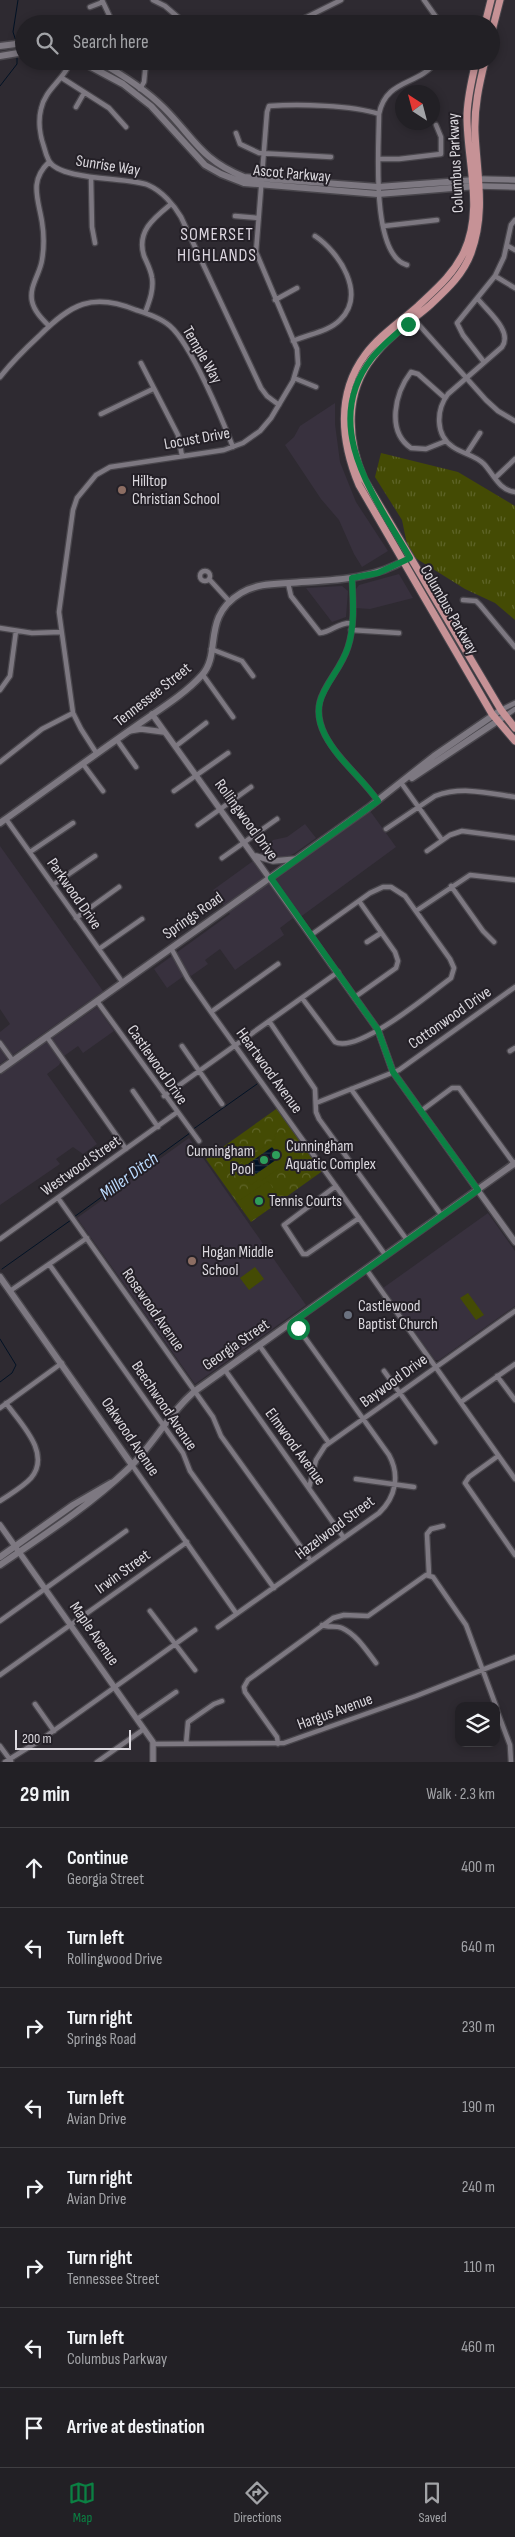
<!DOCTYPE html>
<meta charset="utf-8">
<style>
body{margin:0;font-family:"Sofia Sans Condensed",sans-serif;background:#2e2d32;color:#f1f3f6}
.controls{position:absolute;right:15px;bottom:15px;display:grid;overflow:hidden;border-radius:10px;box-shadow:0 2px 8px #0003}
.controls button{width:45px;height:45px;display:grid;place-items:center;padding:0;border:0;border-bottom:1px solid #3f3e42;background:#222025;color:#f1f3f6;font:25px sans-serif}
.compass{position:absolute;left:395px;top:85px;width:45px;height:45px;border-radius:50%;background:#222025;box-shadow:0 2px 8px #0003;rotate:324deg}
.scale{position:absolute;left:15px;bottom:12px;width:116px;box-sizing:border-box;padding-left:5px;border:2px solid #dcd9df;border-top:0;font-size:14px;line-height:18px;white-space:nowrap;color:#dcd9df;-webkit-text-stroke:4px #242027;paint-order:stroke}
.stop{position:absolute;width:15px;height:15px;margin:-11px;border:4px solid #0b8043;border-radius:50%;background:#fff}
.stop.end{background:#0b8043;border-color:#fff;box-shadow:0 1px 5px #0008}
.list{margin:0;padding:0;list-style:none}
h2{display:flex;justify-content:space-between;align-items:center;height:65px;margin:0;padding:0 20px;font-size:21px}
h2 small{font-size:16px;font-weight:400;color:#a2a3a7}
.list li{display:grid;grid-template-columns:32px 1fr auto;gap:15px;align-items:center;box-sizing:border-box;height:80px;padding:0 20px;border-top:1px solid #3f3e42}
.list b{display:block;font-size:19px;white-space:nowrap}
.list p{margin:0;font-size:16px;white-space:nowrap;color:#a2a3a7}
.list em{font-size:16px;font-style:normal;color:#a2a3a7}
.icon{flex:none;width:28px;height:28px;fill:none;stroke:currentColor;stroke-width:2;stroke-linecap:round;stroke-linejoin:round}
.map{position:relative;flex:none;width:515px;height:1762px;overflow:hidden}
.search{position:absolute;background:#222025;box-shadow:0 2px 8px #0003;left:15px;right:15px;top:15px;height:55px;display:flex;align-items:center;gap:12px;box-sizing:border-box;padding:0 18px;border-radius:28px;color:#a2a3a7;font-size:19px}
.sheet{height:705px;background:#222025}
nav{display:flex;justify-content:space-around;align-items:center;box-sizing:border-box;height:70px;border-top:1px solid #3f3e42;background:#222025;font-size:14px;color:#a2a3a7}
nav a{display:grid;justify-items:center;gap:2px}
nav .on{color:#0b8043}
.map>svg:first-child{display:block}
</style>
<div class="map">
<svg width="515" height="1762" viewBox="0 0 515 1762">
<defs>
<pattern id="grass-tufts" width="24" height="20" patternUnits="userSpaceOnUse" patternTransform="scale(1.25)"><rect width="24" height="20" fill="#444b04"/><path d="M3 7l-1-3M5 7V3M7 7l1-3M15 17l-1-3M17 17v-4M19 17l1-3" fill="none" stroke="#5e6428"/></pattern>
<pattern id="park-crowns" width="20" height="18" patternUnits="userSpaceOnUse" patternTransform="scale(1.25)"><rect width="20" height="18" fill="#444b04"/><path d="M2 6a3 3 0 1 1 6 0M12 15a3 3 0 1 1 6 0" fill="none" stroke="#5e6428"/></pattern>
<pattern id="water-rules" width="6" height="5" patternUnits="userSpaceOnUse" patternTransform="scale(1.25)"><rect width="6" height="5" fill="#021225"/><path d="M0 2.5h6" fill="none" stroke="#263444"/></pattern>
</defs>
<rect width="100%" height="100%" fill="#2e2a31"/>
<!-- built -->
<path fill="#38313e" d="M335,403v21l5,38 16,40 32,49 -26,16 -8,-13 -15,-34 -18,-21 -36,-54 9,-8 6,-11z
M399,574l14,24 -43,11 -15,-1 1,-19 3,-4z
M342,586l6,5 -2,26 -14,5 -26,-34z
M368,808l28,39 -97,71 -28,-40z
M305,824l11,14 -21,15 -8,4 -13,1 -14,-4 13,-14 14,-3z
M0,846l103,145 -103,73v-32l10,-8 -10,-15z
M253,861l40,57 -13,10 4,7 -49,35 -15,-21 -15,11 3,4 -17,12 -3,-3 -21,15 -13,-19 76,-55 -17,-24z
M97,1007l17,24 -31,22 -5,-7 -14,10 -5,9 -12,9 50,70 -14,10 -10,-7 -17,12 4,5 -60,41v-130z
M189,1138l117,167 -111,79 -118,-166z
M488,1213l27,38v55l-76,54h-4l-52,-72z"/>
<!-- grass -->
<path fill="url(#grass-tufts)" d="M381,453l77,19 57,34v114l-20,-17 -30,-14 -56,-35 -7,-34 -27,-43z"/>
<!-- park -->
<path fill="url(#park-crowns)" d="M279,1107l45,63 -73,52 -45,-63z"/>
<!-- garden -->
<path fill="#444b04" d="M281,1130l21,29 -12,9 -5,-4 -24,17 -2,-2 -8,6 -14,-19 39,-28 -2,-3z
M268,1181l13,19 -30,21 -14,-19z
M255,1267l9,12 -15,11 -9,-12z
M468,1293l16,22 -8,5 -16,-22z"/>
<!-- water -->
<path fill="url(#water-rules)" d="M272,1147l8,10 -24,17 -8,-10z"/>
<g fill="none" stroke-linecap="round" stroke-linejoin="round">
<!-- stream -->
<path stroke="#021225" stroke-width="1" d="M16,41l-3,-9 5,-32
M0,86l17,-22v-9
M192,1130l65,-46
M74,1217l116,-84
M2,1269l69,-49
M0,1339l16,26 -4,8 -12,9"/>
<defs>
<path id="minor" d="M102,0l8,17 8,7
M153,0l12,6 21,18
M424,0l17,24
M90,7l13,-5
M279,24l22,-4 40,-20
M71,61c-7,19 -26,28 -30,48 -3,12 -1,27 3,38 1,4 3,10 5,14 12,20 78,16 99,24 14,6 26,20 33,32l80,171 6,8 12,9
M62,78l47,30 17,19
M140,89l4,-7 2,-21
M76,107l8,-14
M236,133l4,11 19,9 72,4
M379,159h20l42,-5v-17l-5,-12
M91,177l1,50 3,16
M235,216l23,2
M384,226l53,-6
M508,246l7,4
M407,265c-37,-10 -28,-120 -28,-151 7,-36 41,-28 57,-53
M495,276l20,12
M478,299c10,13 35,32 24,48l-54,47c-12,16 -13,41 5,53 10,7 22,8 31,17 10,11 15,26 31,28
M275,300l22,-12
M145,313c4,-11 9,-23 7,-35 -1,-8 -5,-15 -8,-22 -8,-25 11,-39 27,-52
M412,317l74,83 12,11 17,10
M49,326c-7,-7 -15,-15 -17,-25 -3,-15 8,-27 10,-41 2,-12 2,-26 0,-38 -4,-24 -13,-41 7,-60
M293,341c16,-7 35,-9 47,-21 27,-26 -1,-68 -25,-84
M484,362l-21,-27 -6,-12 38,-47 9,-19 7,-32 4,-5
M141,363l37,72 4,21
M0,377c12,-15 25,-28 39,-41 32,-32 53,-44 97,-26 12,4 25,8 34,16 21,18 52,93 63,121
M294,378l22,9
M445,398l-27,-24 -7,-2c-16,21 -25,59 0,76l15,1 20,-8
M101,414l52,-25
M467,453l13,-20
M495,478l20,-19
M200 576a5 5 0 1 1 10 0a5 5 0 1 1-10 0Z
M352,578c1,22 3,48 -4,69 -10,33 -43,48 -23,88 13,25 37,43 53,66
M209,579l21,23
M288,583l3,13 29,37c12,-1 18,-11 32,-10
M463,600l13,1 4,4 35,42
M0,628l32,5 29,-1
M351,630l48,3
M211,649l31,12 11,15
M203,675l30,42
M0,690l10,-14 6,-45
M501,710l14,-7
M505,716l10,-7
M117,740l19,27
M176,746l30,-23
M97,754l-16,-25 -8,-16 -14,-101 14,-102 4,-12 19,-23 14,-8 114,-17 19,-7 17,-12 11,-13 22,-37 5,-17 -1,-15 -41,-97 11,-140 2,-6c29,-2 83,-1 110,8
M0,762l42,-33 31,-16
M83,764l20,27
M402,784l40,56
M174,791l54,-38
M6,819l117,164
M198,825l53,-38
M386,829l49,-33c27,-10 53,-3 80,1
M427,851l23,-16 12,-4 53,7
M30,852l43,-29
M222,858l55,-39
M53,885l42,-29
M451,886l32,45 11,11
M416,911l54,-36 45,5
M76,918l43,-31
M367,942l14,-9
M171,948l17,31 23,33 175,244
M99,949l43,-30
M355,997l41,-29 2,-7 -3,-9 -36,-51
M302,998l33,44c23,12 96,-49 116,-64l3,-10 -4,-9 -45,-63 -14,-9h-8l-13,6 -59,42
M97,1001l102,140
M211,1012l67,-48
M269,1021l46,68 1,23 3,7 88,121
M47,1037l79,112
M0,1043l13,18
M182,1046l40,58
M510,1051l5,-3
M351,1089l91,127
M133,1091l25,36
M164,1096l174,-124
M316,1103l83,-33 116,-83
M421,1111l31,-23h7l56,77
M336,1186l-52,39 19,29h4l52,-36
M58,1198l155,219 8,19 90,125
M0,1239l176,-126
M49,1264l134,189 7,18 84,117
M366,1269l149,210
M10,1291l77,-53
M259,1345l70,98
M225,1370l119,168
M384,1371l51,71
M497,1376l18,24
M461,1402l54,-38
M0,1408l62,-45
M498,1456l-29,21 -4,6 50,72
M132,1465l104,148
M356,1479l58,8
M309,1488l7,-28 9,-14 190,-135
M0,1501c10,-7 23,-14 31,-23 21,-25 -11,-55 -25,-75
M429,1575l-2,-41 4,-5 12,-3
M150,1611l45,59
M0,1621l126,-90
M322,1625c6,3 13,0 20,3 15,7 24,22 34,35
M218,1627l161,-114c17,-16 21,-38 10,-58l-96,-134
M0,1675l187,-133
M35,1704l19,27
M496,1708l14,37 1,17
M137,1719l39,-27
M154,1744l130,-1 132,-47 99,-39
M186,1744l2,-22 26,-18 8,-3
M278,1744l-1,-7 -32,-45 -1,-5 4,-7 85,-62 11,-3 24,1 58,-41 7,2 33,48 30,81
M0,1746l11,15
M5,1762l37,-23 153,-109
M97,1762l47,-33"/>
<path id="tertiary" d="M479,179l36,1
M480,186l35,1
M152,714l226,316 15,42 122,170
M129,731l12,-2 23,3
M256,856l17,5 23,-2
M0,1525l153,217v20"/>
<path id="secondary" d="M0,46l24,-3
M0,56l24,-4
M80,61l43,23 28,22 54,59 16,9 23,9 134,11 99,-8
M98,61c23,13 47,28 66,47 30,30 37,52 80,69l134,10 97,-7
M412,778l93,-62
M0,823c45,-32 90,-65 136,-97 21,-15 48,-31 66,-51 20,-22 -1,-58 39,-82 15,-9 31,-9 48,-10 40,-3 82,-2 118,-24
M0,1070l368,-262 66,-52 67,-46
M0,1277l132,188
M0,1557l73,-52 38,-22
M0,1565c44,-30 89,-59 128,-96 25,-23 40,-55 67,-78l320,-228"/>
<path id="primary" d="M485,24l6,-24
M491,35l9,-35
M476,61c-4,19 -9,37 -9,56 0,45 17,92 -3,135 -11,23 -28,37 -46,54 -18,16 -39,30 -53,49 -29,39 -24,87 -6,130l133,229 23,27
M485,61c-6,24 -11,47 -10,72 2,42 11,79 -4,120 -8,22 -25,37 -42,53 -19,16 -41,31 -56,51 -29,36 -26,83 -9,122l137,231 14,18"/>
</defs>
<!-- minor casing -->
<use href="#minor" stroke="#49464c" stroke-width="7"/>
<!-- tertiary casing -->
<use href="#tertiary" stroke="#49464c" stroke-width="8"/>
<!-- secondary casing -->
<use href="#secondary" stroke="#49464c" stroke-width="9"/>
<!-- primary casing -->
<use href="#primary" stroke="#49464c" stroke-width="9"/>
<!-- minor -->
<use href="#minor" stroke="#7d7881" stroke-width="4.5"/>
<!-- tertiary -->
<use href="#tertiary" stroke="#7d7881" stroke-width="5.5"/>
<!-- secondary -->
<use href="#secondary" stroke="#7d7881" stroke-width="6"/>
<!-- primary -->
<use href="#primary" stroke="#c69296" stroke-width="7"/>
</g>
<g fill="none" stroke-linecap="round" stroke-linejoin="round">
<!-- route -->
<path stroke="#0b8043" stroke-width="6" d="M298,1328l-5,-6 185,-132 -85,-118 -15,-42 -107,-152 107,-77c-16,-23 -40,-41 -53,-66 -20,-39 13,-55 23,-88 7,-21 5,-47 4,-69l26,-5 32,-15c-35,-61 -91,-132 -38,-200 10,-13 24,-24 36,-34"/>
</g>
<!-- markers -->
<g fill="#8d6e63" stroke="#242027" stroke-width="2">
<circle cx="122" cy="490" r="5"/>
<circle cx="192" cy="1261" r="5"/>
</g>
<g fill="#2e9e5b" stroke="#242027" stroke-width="2">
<circle cx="276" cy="1155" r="5"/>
<circle cx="264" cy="1160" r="5"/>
<circle cx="259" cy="1201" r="5"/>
</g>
<circle fill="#6b7280" stroke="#242027" stroke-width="2" cx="348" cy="1315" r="5"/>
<g text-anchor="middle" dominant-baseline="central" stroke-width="4" stroke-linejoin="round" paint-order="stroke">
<!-- street labels -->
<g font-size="16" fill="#dcd9df" stroke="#242027">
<text transform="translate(456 163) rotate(-93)">Columbus Parkway</text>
<text transform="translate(108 166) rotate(9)">Sunrise Way</text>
<text transform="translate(292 174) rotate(5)">Ascot Parkway</text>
<text transform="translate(202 355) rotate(60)">Temple Way</text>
<text transform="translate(197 439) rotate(-10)">Locust Drive</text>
<text transform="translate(449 610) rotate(60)">Columbus Parkway</text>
<text transform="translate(153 695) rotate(-38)">Tennessee Street</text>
<text transform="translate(246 820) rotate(54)">Rollingwood Drive</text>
<text transform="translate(74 894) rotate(55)">Parkwood Drive</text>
<text transform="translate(193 916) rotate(-35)">Springs Road</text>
<text transform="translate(450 1018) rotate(-35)">Cottonwood Drive</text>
<text transform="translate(157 1065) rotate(55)">Castlewood Drive</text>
<text transform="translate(269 1071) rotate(54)">Heartwood Avenue</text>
<text transform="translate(81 1166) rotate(-35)">Westwood Street</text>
<text transform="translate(153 1310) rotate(55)">Rosewood Avenue</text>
<text transform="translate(236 1345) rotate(-35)">Georgia Street</text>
<text transform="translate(394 1381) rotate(-36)">Baywood Drive</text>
<text transform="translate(164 1406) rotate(56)">Beechwood Avenue</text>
<text transform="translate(130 1437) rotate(56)">Oakwood Avenue</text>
<text transform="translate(295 1447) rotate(54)">Elmwood Avenue</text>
<text transform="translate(335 1528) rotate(-37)">Hazelwood Street</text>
<text transform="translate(123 1572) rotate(-36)">Irwin Street</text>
<text transform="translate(94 1634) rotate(55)">Maple Avenue</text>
<text transform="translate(335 1712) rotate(-20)">Hargus Avenue</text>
</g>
<!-- poi labels -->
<g font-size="16" fill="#dcd9df" stroke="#242027" text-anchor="start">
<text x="132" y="481">Hilltop<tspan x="132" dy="18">Christian School</tspan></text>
<text x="286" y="1146">Cunningham<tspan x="286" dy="18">Aquatic Complex</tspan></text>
<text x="254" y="1151" text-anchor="end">Cunningham<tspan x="254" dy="18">Pool</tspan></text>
<text x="269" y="1201">Tennis Courts</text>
<text x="202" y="1252">Hogan Middle<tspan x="202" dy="18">School</tspan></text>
<text x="358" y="1306">Castlewood<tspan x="358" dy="18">Baptist Church</tspan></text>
</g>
<!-- neighbourhood labels -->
<g font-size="18" letter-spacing="1" fill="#ddd7e1" stroke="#242027">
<text x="217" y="234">SOMERSET<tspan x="217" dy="21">HIGHLANDS</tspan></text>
</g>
<!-- water labels -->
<g font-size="18" font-style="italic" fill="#bbdafd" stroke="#242027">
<text transform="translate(129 1176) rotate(-36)">Miller Ditch</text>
</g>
</g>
</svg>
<div class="controls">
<button><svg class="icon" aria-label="layers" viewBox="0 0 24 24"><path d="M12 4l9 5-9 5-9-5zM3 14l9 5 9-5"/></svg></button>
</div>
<svg class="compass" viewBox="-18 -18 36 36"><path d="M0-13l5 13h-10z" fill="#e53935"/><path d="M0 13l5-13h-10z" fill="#a2a3a7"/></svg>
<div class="scale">200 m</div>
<div class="stop" style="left:298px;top:1328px"></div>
<div class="stop end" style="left:408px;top:324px"></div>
<div class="search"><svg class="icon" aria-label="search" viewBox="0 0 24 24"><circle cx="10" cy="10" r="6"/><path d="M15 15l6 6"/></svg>Search here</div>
</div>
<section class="sheet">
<h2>29 min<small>Walk · 2.3 km</small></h2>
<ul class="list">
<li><svg class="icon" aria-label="ahead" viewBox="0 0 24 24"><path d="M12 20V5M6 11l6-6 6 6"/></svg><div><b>Continue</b><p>Georgia Street</p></div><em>400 m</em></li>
<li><svg class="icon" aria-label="left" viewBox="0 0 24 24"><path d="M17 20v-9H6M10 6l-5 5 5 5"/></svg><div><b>Turn left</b><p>Rollingwood Drive</p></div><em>640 m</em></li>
<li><svg class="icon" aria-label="right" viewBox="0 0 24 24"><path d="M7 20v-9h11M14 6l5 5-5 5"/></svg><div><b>Turn right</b><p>Springs Road</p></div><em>230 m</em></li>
<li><svg class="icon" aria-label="left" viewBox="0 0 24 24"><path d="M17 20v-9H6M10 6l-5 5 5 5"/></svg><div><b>Turn left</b><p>Avian Drive</p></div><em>190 m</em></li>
<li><svg class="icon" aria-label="right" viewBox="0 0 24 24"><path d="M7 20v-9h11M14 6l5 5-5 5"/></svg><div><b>Turn right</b><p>Avian Drive</p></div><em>240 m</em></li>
<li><svg class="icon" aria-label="right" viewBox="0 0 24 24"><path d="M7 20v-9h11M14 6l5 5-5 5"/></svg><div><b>Turn right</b><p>Tennessee Street</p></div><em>110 m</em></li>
<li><svg class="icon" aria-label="left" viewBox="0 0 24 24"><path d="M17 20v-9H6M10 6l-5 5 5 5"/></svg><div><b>Turn left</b><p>Columbus Parkway</p></div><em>460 m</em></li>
<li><svg class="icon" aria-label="arrive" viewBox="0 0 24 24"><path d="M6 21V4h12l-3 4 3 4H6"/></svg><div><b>Arrive at destination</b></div></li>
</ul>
</section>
<nav>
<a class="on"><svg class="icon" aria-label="map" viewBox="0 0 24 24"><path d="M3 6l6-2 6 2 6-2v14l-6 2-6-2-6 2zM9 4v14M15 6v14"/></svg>Map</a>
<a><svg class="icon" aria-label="directions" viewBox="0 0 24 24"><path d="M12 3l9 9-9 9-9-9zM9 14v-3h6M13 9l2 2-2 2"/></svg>Directions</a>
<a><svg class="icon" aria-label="saved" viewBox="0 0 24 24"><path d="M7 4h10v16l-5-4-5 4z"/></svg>Saved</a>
</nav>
